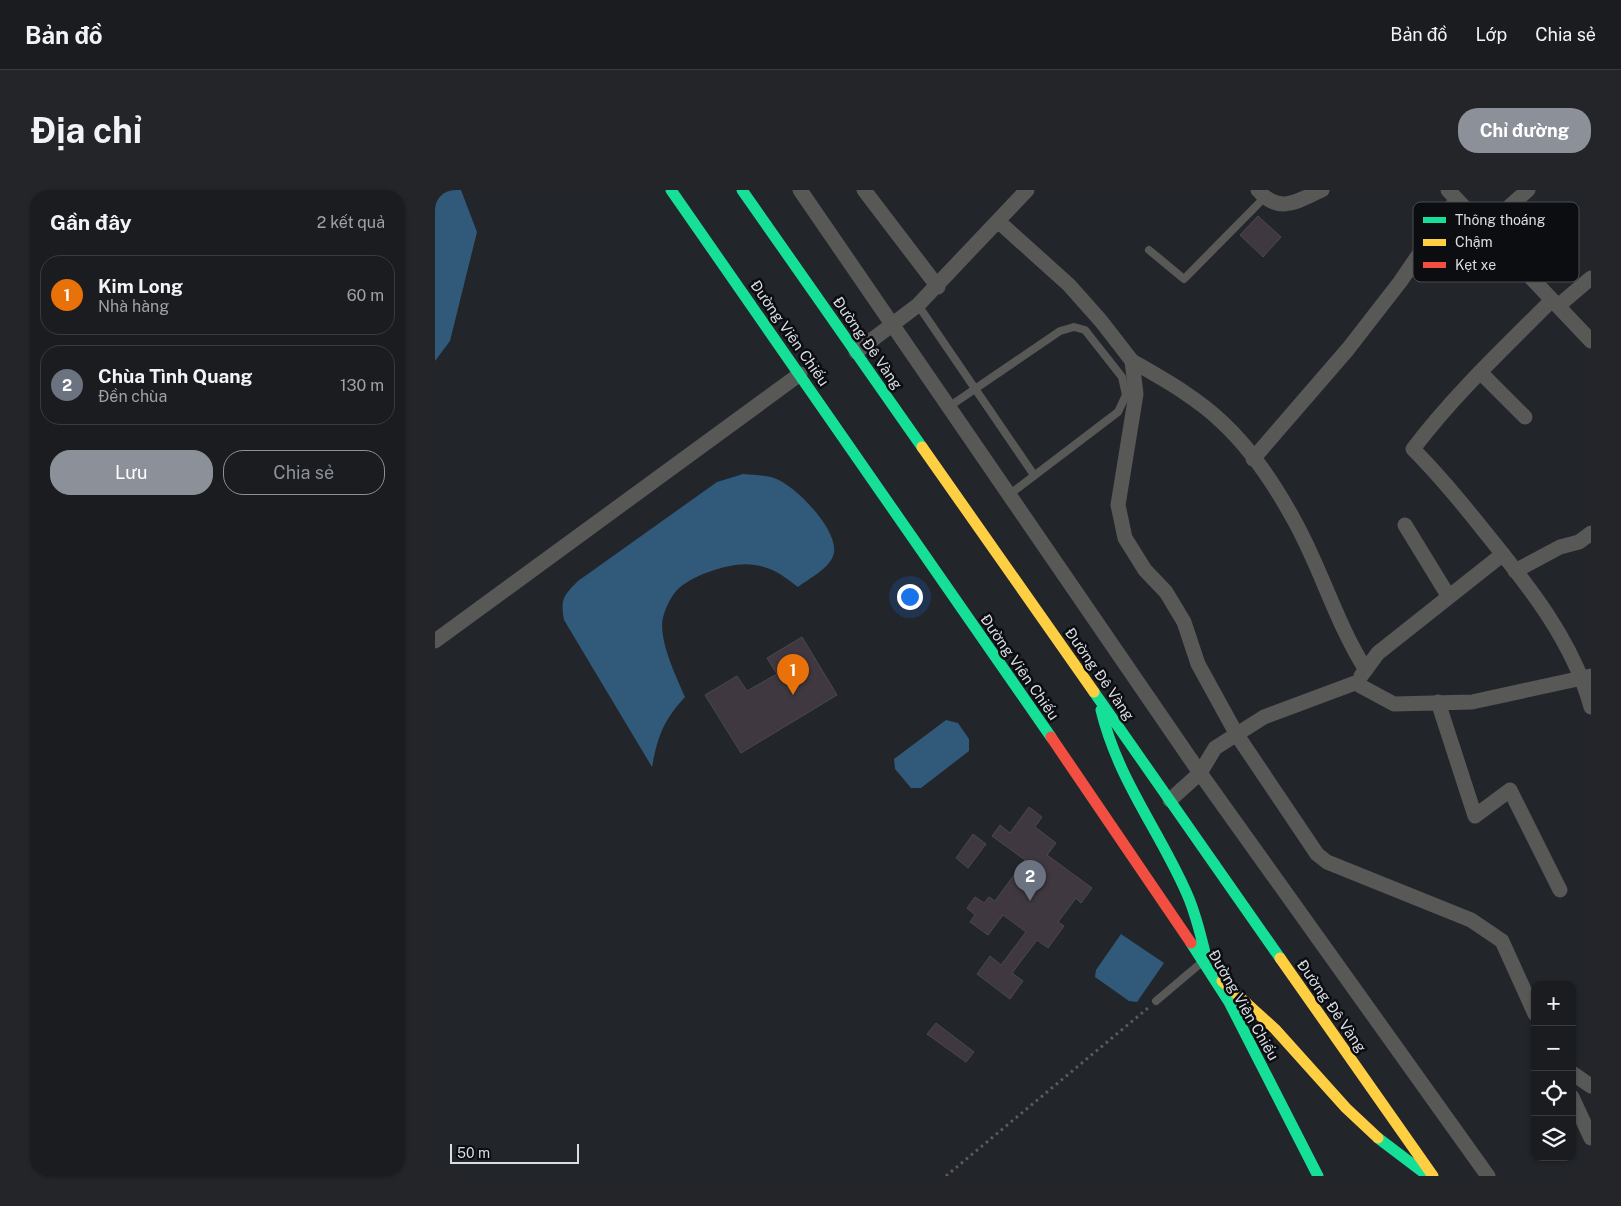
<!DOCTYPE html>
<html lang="vi">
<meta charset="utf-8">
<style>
body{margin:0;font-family:"Public Sans",sans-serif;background:#232529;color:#f1f3f6}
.controls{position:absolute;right:15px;bottom:15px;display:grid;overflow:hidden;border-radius:10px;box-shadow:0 1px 4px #0004}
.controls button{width:45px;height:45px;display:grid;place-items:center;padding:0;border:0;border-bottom:1px solid #383a3e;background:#1a1c20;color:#f1f3f6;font:25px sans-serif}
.scale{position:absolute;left:15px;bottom:12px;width:129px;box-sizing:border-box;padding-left:5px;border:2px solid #dadee4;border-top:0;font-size:14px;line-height:18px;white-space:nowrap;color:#dadee4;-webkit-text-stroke:4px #0b0d11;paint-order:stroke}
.you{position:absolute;left:474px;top:406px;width:18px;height:18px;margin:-12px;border:4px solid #fff;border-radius:50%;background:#1a73e8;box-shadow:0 0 0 8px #1a73e833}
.badge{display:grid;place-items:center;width:32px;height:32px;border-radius:50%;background:#8c9099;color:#fff;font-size:16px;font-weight:700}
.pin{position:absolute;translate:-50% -41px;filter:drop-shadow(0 1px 2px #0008)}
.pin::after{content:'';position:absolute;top:26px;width:18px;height:15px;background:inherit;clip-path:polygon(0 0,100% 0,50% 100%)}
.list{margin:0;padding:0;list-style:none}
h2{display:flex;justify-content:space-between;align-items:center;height:65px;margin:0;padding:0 20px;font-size:21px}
h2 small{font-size:16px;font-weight:400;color:#9fa1a5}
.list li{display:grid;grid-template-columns:32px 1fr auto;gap:15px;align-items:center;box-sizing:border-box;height:80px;margin:0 10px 10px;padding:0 10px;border:1px solid #383a3e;border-radius:20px}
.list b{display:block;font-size:19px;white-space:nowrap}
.list p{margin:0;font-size:16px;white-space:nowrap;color:#9fa1a5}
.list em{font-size:16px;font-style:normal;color:#9fa1a5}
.actions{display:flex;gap:10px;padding:15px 20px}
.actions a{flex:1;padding:11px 0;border:1px solid #8c9099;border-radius:20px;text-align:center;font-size:18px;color:#8c9099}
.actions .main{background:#8c9099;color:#fff}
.icon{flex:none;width:28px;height:28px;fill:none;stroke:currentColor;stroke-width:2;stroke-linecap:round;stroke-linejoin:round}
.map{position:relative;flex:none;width:1156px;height:986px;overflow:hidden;border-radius:20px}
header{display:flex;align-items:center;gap:30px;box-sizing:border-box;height:70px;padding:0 25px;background:#1a1c20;border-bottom:1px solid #383a3e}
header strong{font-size:24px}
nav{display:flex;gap:28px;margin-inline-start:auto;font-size:18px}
.intro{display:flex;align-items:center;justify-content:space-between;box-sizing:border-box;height:120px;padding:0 30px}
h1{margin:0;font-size:35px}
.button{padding:12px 22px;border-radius:20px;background:#8c9099;color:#fff;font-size:18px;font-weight:700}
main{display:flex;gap:30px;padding:0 30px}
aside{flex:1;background:#1a1c20;border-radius:20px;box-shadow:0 1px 4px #0004}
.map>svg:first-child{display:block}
</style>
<header>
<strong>Bản đồ</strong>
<nav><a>Bản đồ</a><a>Lớp</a><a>Chia sẻ</a></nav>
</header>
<div class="intro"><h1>Địa chỉ</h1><a class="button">Chỉ đường</a></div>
<main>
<aside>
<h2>Gần đây<small>2 kết quả</small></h2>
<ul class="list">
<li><span class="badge" style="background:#e8710a">1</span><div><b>Kim Long</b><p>Nhà hàng</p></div><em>60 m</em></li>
<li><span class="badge" style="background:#6b7280">2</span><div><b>Chùa Tình Quang</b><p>Đền chùa</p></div><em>130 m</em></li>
</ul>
<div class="actions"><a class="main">Lưu</a><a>Chia sẻ</a></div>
</aside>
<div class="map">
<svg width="1156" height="986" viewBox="0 0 1156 986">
<rect width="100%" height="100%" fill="#22252a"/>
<!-- water -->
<path fill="#31597a" d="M0,0h26l16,42 -27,109 -15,20z
M308,284c10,1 22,1 31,4 21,7 64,51 60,75 -3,15 -26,26 -36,34 -14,-11 -26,-20 -44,-22 -21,-4 -62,10 -77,25 -5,5 -11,17 -13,24 -8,22 12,62 21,83 -22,24 -27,39 -33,70l-88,-147c-4,-21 0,-25 14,-39l139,-99z
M511,530l12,3 11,16v12l-48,37h-10l-16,-19 -1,-10z
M686,744l43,29 -27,39 -8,-1 -34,-24 1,-7z"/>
<!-- building -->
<path fill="#3f3840" stroke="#4a494d" d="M823,26l23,21 -18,20 -23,-22z
M367,447l35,58 -96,58 -36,-58 32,-19 10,15 30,-17 -10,-16z
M594,617l13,10 -7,10 21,16 -9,12 45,33 -11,15 -5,-5 -18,24 6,4 -16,22 -11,-8 -25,33 11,8 -13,18 -33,-25 13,-18 11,9 25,-33 -23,-17 -15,20 -18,-13 5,-7 -8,-7 8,-11 9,6 5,-6 6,4 30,-41 -33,-24 8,-11 10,8z
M538,644l13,10 -18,24 -12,-10z
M501,833l38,29 -8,10 -39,-28z"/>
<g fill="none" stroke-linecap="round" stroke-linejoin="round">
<!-- path -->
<path stroke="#5c5c5d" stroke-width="3" stroke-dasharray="2.5 4" stroke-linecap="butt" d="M511,986l202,-168"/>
<!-- lane -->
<path stroke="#585857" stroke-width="8" d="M714,60l35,29 80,-81
M483,115l116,170
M515,216l110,-75 14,-4 11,3 37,47 4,18 -8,17 -108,82
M721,811l45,-38"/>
<!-- street -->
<path stroke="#585857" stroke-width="15" d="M365,0l400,583 288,403
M429,0l74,97
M823,0c21,25 39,11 64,0
M1013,0l143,151
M563,31l71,64 32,36 31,40 4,33 -18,111 7,33 20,32 21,22 18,30 14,42 39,71 80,119 10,8 144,58 31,21 33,73
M1049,39l44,-39
M1117,110c-48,48 -98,95 -139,149 26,26 49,54 72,83 43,53 88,109 106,175
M1123,116l33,-28
M421,162l62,-47 109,-115
M697,171c31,18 64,36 90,61 29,27 53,63 72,98 27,48 42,103 72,150
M1045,182l45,45
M818,269l95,-110 52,-67 56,-82
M970,335l44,72
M1080,381l45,-24 19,-5 12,-9
M0,451l365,-267
M926,486l17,-23 125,-99
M1003,512l37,114 35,-26 50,100
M735,610l30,-27 15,-25 49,-31 91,-34 39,21 78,-2 119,-26
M1137,883l19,13
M1137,907l19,41"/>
<!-- fast -->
<path stroke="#16e098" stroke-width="11" d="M236,0l380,547
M307,0l180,257
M659,502l186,266
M666,520c17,70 58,120 86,184 9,20 14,42 19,63
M756,753l38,59 89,174
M943,948l50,38"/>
<!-- slow -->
<path stroke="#ffcf43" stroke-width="11" d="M487,257l172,245
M845,768l153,218
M787,791l53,48 71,79 32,30"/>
<!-- jam -->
<path stroke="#f24e42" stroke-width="11" d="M616,547l140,206"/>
</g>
<g text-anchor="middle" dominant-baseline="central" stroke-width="5" stroke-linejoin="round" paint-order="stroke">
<!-- street labels -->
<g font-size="15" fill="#dadee4" stroke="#0b0d11">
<text transform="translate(355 143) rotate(55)">Đường Viên Chiếu</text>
<text transform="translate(433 153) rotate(55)">Đường Đê Vàng</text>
<text transform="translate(585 477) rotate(55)">Đường Viên Chiếu</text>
<text transform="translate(665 484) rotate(55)">Đường Đê Vàng</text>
<text transform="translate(809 815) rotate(60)">Đường Viên Chiếu</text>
<text transform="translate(897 816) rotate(55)">Đường Đê Vàng</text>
</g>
</g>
<!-- legend -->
<rect x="978" y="12" width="166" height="80" rx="8" fill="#0b0d11" stroke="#494c50" stroke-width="1"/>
<rect x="988" y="27" width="23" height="6" fill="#16e098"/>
<rect x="988" y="49" width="23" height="7" fill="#ffcf43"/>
<rect x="988" y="72" width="23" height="6" fill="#f24e42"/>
<g font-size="14" fill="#dadee4">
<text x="1020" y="35">Thông thoáng</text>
<text x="1020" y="57">Chậm</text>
<text x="1020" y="80">Kẹt xe</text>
</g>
</svg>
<div class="controls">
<button>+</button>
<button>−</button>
<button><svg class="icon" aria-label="locate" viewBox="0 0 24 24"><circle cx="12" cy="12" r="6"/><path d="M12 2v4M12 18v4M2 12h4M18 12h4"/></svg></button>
<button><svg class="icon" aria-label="layers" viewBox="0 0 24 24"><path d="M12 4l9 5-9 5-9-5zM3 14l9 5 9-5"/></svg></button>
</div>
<div class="scale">50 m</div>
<div class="you"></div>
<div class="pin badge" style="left:358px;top:505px;background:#e8710a">1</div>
<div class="pin badge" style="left:595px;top:711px;background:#6b7280">2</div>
</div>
</main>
